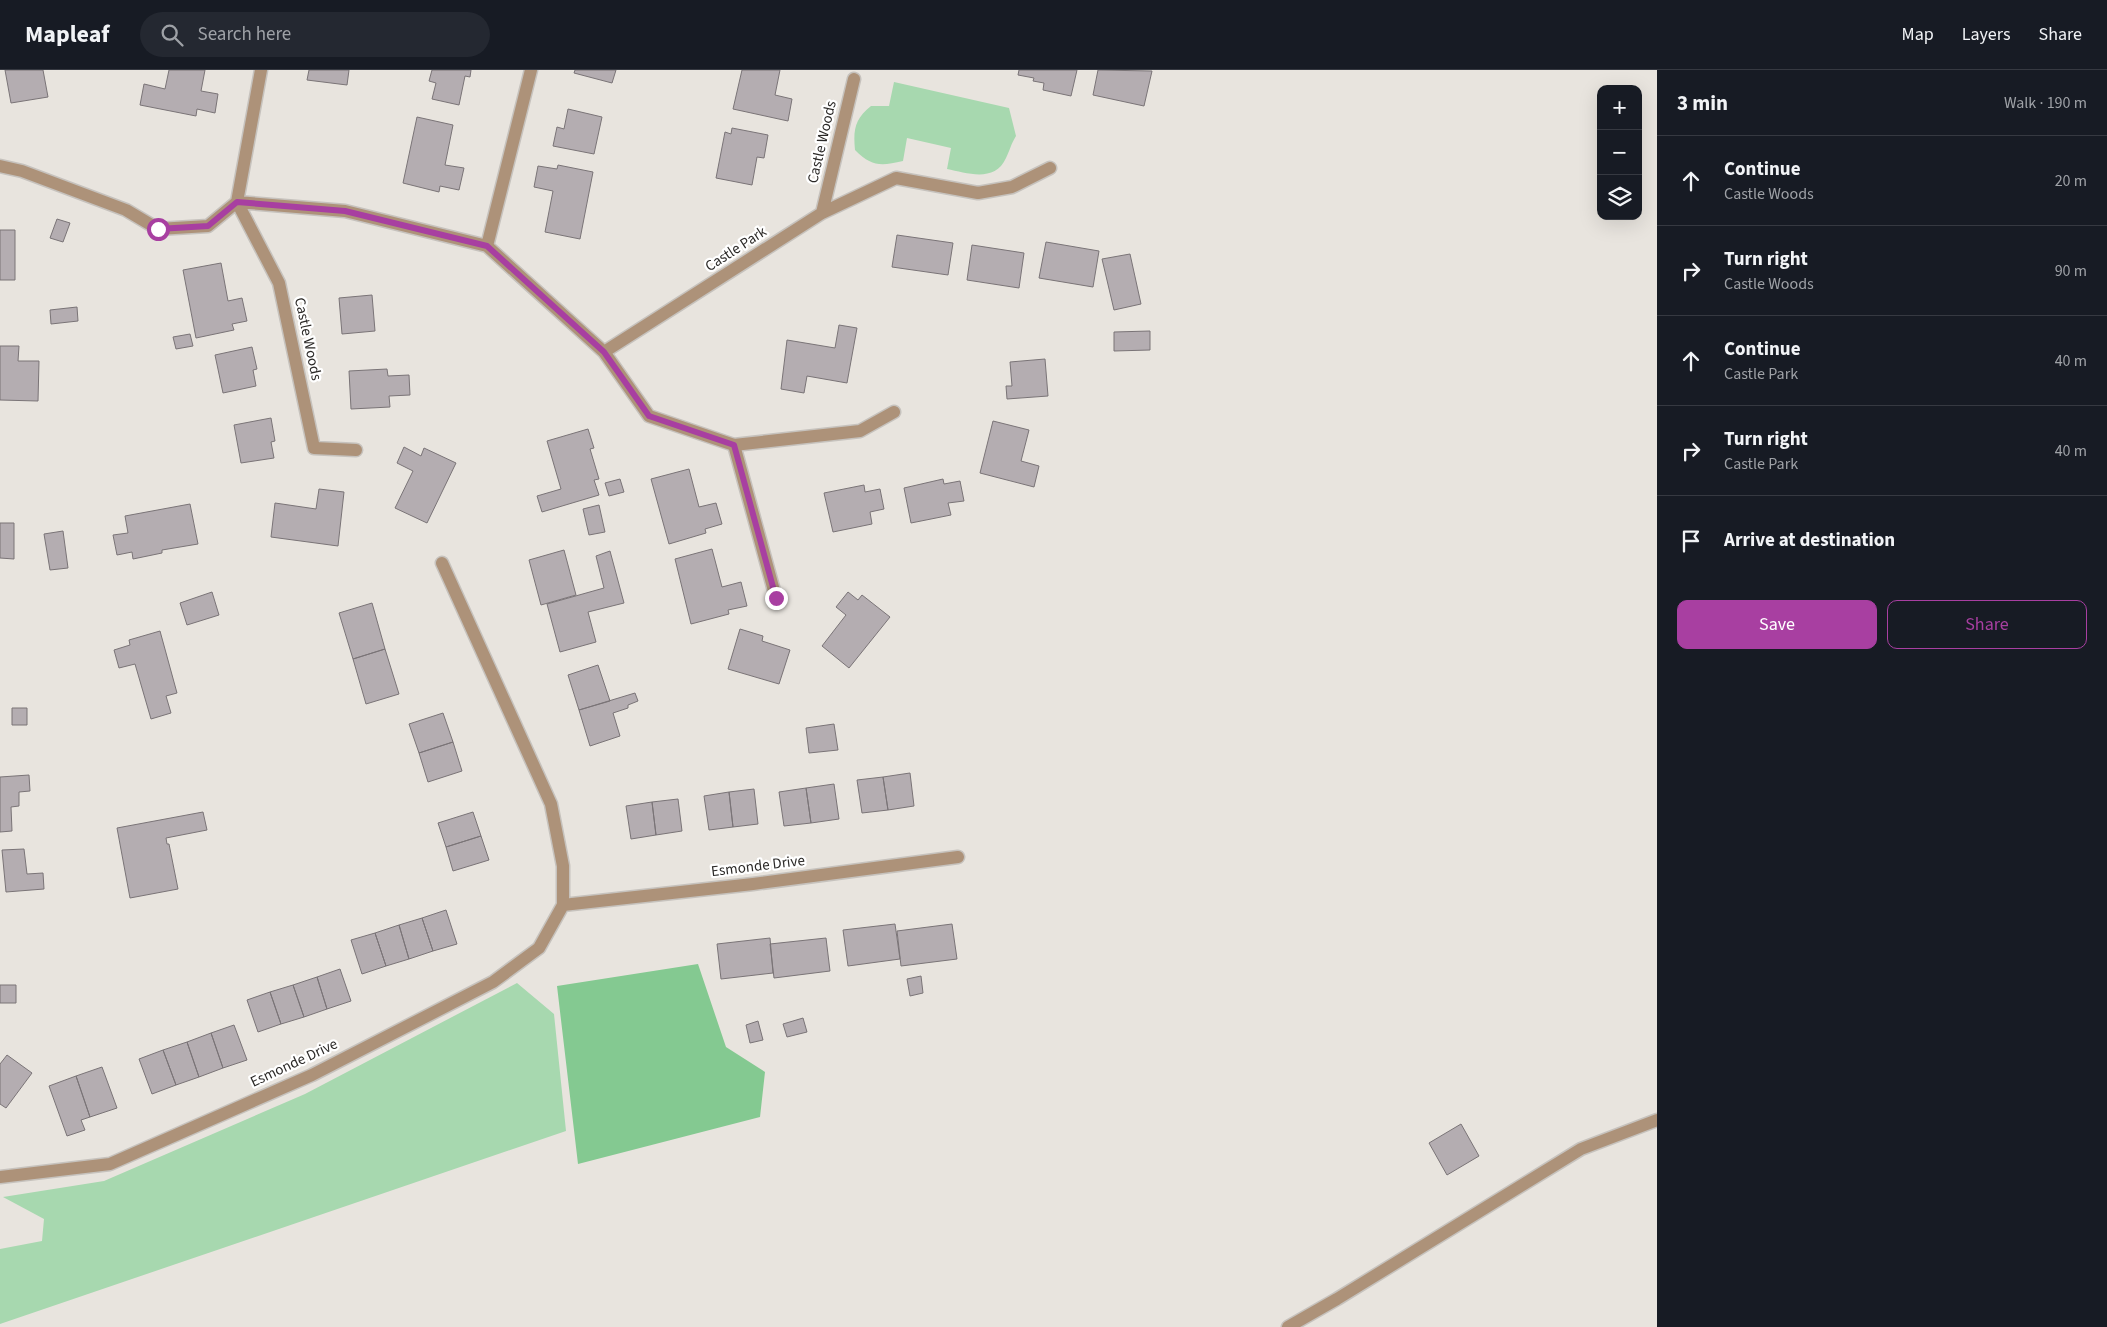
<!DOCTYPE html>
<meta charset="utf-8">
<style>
body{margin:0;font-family:"Source Sans 3",sans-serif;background:#242831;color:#f1f3f6}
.controls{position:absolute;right:15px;top:15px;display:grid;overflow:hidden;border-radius:10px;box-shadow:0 5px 20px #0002}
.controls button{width:45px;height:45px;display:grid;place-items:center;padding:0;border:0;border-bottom:1px solid #363941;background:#171b24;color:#f1f3f6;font:25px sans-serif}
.stop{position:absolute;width:15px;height:15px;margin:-11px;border:4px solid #a83fa1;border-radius:50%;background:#fff}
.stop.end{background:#a83fa1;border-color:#fff;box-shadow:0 1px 5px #0008}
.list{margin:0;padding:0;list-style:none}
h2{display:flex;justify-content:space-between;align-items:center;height:65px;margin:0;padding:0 20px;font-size:21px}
h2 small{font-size:16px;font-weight:400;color:#9ea1a6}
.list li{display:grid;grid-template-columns:32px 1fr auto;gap:15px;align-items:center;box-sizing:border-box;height:90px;padding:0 20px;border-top:1px solid #363941}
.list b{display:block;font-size:19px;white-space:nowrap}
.list p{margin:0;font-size:16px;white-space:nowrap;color:#9ea1a6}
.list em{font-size:16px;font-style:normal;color:#9ea1a6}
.actions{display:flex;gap:10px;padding:15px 20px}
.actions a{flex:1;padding:11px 0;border:1px solid #a83fa1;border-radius:10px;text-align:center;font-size:18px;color:#a83fa1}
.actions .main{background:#a83fa1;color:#fff}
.icon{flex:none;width:28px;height:28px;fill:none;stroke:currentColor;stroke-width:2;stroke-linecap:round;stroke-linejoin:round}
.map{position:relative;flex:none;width:1657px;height:1257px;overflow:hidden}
header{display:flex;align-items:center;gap:30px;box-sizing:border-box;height:70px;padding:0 25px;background:#171b24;border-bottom:1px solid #363941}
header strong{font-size:24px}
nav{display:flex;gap:28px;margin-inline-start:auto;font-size:18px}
.search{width:350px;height:45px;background:#242831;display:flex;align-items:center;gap:12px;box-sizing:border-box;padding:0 18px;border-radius:28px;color:#9ea1a6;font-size:19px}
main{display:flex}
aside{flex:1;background:#171b24}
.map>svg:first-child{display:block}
</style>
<header>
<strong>Mapleaf</strong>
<div class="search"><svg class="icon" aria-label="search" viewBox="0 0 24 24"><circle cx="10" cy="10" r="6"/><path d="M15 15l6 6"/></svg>Search here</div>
<nav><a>Map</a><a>Layers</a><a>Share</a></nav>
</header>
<main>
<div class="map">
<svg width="1657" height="1257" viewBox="0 0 1657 1257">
<rect width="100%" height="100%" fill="#e8e4de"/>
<!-- green -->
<path fill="#a7d8af" d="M894,12l115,26 7,28c-5,8 -6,14 -10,22 -11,25 -39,15 -59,11l4,-21 -44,-10 -4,23c-22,5 -31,6 -48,-11 -2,-21 0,-31 16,-44h18z
M517,913l37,31 12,117 -566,193v-75l42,-8 2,-22 -41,-22 101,-16 201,-87z"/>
<!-- forest -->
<path fill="#84c991" d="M698,894l28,83 39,25 -5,45 -182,47 -21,-178z"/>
<!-- building -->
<path fill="#b4adb1" stroke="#7a7477" d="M5,0h38l5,27 -37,6z
M169,0h36l-4,21 17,3 -3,19 -18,-4 -1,7 -56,-11 4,-21 21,5z
M309,0h40l-2,15 -40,-5z
M432,0h39l-1,7 -5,-1 -6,29 -27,-6 4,-16 -7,-2z
M575,0h41l-4,13 -38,-10z
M742,0h38l-5,25 17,4 -4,22 -55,-12z
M1019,0h58l-6,26 -28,-6 1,-7 -11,-2 1,-3 -16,-3z
M1098,0l54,1 -8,35 -51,-11z
M568,39l34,8 -8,37 -41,-8 4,-19 7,2z
M417,47l36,8 -8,40 19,3 -5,22 -19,-4 -1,6 -36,-9z
M732,58l36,7 -4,23 -7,-1 -5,28 -36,-7 9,-46 6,2z
M558,95l35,7 -13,67 -35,-7 8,-41 -19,-4 4,-21 19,3z
M57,149l13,4 -7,19 -13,-4z
M0,160h15v50h-15z
M897,165l56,8 -5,32 -56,-8z
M1046,172l53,9 -6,36 -54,-9z
M972,175l52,8 -5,35 -52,-8z
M1130,184l11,50 -27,6 -12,-51z
M221,193l7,38 14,-3 5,23 -15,3 2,6 -38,8 -13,-68z
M372,225l3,36 -33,3 -3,-36z
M77,237l1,14 -27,3 -1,-14z
M839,255l18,3 -10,55 -40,-7 -3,17 -23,-4 6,-49 48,8z
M1150,261v19l-36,1v-19z
M190,264l3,12 -17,3 -3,-12z
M0,276h19l-1,15h21l-1,40 -38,-1z
M252,277l5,22 -4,1 3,16 -33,7 -8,-38z
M1045,289l3,37 -41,3 -1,-13h6l-2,-24z
M387,299l1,7 21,-1 1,20 -21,1 1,11 -39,2 -2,-38z
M271,348l4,23 -4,1 3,16 -33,5 -7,-38z
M993,351l36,9 -8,31 18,5 -5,21 -54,-14z
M588,359l6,19 -4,1 9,30 -5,1 5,15 -57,17 -5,-16 24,-7 -14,-48z
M404,377l17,9 3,-8 32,15 -29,60 -32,-15 18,-37 -16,-8z
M689,399l10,38 17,-4 6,21 -17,5 1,4 -37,11 -18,-65z
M620,409l4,13 -15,4 -4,-13z
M943,409l1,5 16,-3 4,20 -16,2 3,12 -40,8 -7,-35z
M864,415l1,7 15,-3 4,20 -14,3 2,12 -39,8 -9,-39z
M319,419l25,3 -6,54 -67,-9 4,-34 41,6z
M190,434l8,40 -36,6v3l-29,6 -1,-7 -15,3 -4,-20 15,-2 -3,-17z
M599,435l6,27 -16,3 -6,-26z
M0,453h14v36l-14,-1z
M63,461l5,37 -18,2 -6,-36z
M712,479l10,38 19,-5 6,24 -19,4 1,4 -38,10 -16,-65z
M564,480l12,45 -35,10 -12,-45z
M610,481l14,52 -36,9 8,30 -36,10 -13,-48 57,-16 -8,-32z
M212,522l7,23 -32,10 -7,-22z
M848,522l10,8 4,-5 28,22 -41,51 -27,-22 24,-31 -10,-8z
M372,533l13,46 -32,10 -14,-46z
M740,559l23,7 -1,5 28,9 -11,34 -51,-15z
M160,561l17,62 -11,3 5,17 -20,6 -16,-55 -16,4 -5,-18 16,-5 -1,-5z
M385,579l14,45 -33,10 -13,-45z
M598,595l12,36 -31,9 -11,-35z
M635,623l3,8 -10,4v3l-15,5 7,23 -30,10 -11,-36z
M12,638h15v17h-15z
M443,643l10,29 -34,11 -10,-29z
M834,654l4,26 -29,3 -3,-25z
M453,672l9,29 -34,11 -9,-29z
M910,703l4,33 -26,4 -5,-33z
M29,705l1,16 -11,1v14l-8,1 1,24 -12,1v-55z
M883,707l5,33 -26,3 -5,-33z
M834,714l5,35 -28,4 -5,-35z
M806,718l5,35 -27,3 -5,-34z
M754,719l4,35 -25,3 -4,-35z
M729,722l4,35 -24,3 -5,-34z
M678,729l4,32 -26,4 -4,-33z
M652,732l4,33 -25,4 -5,-33z
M203,742l4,18 -41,8 1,6h2l9,45 -48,9 -13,-70z
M473,742l8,24 -35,11 -8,-24z
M481,766l8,24 -36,11 -7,-24z
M24,779l3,25 16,-1 1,16 -38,3 -4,-42z
M446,840l11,34 -24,7 -11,-33z
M422,848l11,33 -24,8 -10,-34z
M895,854l5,35 -52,7 -5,-36z
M952,854l5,35 -56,7 -4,-35z
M399,855l10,34 -23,7 -11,-33z
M375,863l11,33 -24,8 -11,-34z
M770,868l3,35 -52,6 -4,-35z
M826,868l4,33 -56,7 -4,-34z
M340,899l11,32 -24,8 -10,-32z
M921,906l2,17 -13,3 -3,-17z
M317,907l10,32 -23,8 -11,-32z
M0,915h16v18h-16z
M293,915l11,32 -23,7 -11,-32z
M270,922l11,32 -23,8 -11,-32z
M803,948l4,14 -20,5 -4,-13z
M758,951l5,19 -13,3 -4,-18z
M234,955l13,35 -24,8 -12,-35z
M211,963l12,35 -24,9 -12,-35z
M187,972l12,35 -23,8 -13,-35z
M163,980l13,35 -24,9 -13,-35z
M7,985l25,18 -26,35 -6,-4v-40z
M102,997l15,41 -27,9 -14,-41z
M76,1006l14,41 -9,3 4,10 -18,6 -18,-50z
M1461,1054l18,32 -32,19 -18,-32z"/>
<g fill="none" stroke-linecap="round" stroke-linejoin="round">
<defs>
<path id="minor" d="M261,0l-24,132 42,81 35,165 42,2
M0,96l22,5 104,39 32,19 50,-3 29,-24 108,9 142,35 117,106 45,64 85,29 126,-14 34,-19
M822,143l32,-134
M487,176l44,-176
M604,282l218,-139 74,-35 82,15 34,-6 38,-19
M734,375l42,153
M442,493l109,241 12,62v39
M0,1107l110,-13 202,-89 181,-93 46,-34 24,-43 190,-21 205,-27"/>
<path id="tertiary" d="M1288,1257l49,-28 244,-150 76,-29"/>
</defs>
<!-- minor casing -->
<use href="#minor" stroke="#c6c2bd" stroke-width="15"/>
<!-- tertiary casing -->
<use href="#tertiary" stroke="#c6c2bd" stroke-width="15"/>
<!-- minor -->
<use href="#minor" stroke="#ad9279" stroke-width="12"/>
<!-- tertiary -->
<use href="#tertiary" stroke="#ad9279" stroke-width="12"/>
</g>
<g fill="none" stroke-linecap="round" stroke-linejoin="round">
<!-- route -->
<path stroke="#a83fa1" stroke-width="6" d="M158,159l50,-3 29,-24 108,9 142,35 117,106 45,64 85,29 42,153"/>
</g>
<g text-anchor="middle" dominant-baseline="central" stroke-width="4.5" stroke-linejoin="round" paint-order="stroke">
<!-- street labels -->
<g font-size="15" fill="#2b2927" stroke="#fff">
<text transform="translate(822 72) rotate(-77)">Castle Woods</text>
<text transform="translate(736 179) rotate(-33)">Castle Park</text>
<text transform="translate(308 269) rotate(78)">Castle Woods</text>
<text transform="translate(758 796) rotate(-7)">Esmonde Drive</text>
<text transform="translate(294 993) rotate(-25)">Esmonde Drive</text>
</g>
</g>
</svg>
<div class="controls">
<button>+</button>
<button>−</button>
<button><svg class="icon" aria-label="layers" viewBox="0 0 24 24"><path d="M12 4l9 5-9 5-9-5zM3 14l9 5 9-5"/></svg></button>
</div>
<div class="stop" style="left:158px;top:159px"></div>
<div class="stop end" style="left:776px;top:528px"></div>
</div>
<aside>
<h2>3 min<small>Walk · 190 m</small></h2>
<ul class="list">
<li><svg class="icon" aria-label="ahead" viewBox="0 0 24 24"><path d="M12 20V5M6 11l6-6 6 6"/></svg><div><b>Continue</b><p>Castle Woods</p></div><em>20 m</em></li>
<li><svg class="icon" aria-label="right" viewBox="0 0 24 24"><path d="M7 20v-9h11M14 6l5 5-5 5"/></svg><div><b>Turn right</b><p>Castle Woods</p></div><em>90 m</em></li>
<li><svg class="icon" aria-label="ahead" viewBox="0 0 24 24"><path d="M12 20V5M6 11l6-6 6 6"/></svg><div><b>Continue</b><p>Castle Park</p></div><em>40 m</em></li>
<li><svg class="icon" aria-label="right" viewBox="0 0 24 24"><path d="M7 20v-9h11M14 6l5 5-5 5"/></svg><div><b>Turn right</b><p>Castle Park</p></div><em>40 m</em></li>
<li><svg class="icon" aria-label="arrive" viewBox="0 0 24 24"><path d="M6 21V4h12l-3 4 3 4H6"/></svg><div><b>Arrive at destination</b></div></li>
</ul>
<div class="actions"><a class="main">Save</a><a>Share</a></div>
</aside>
</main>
